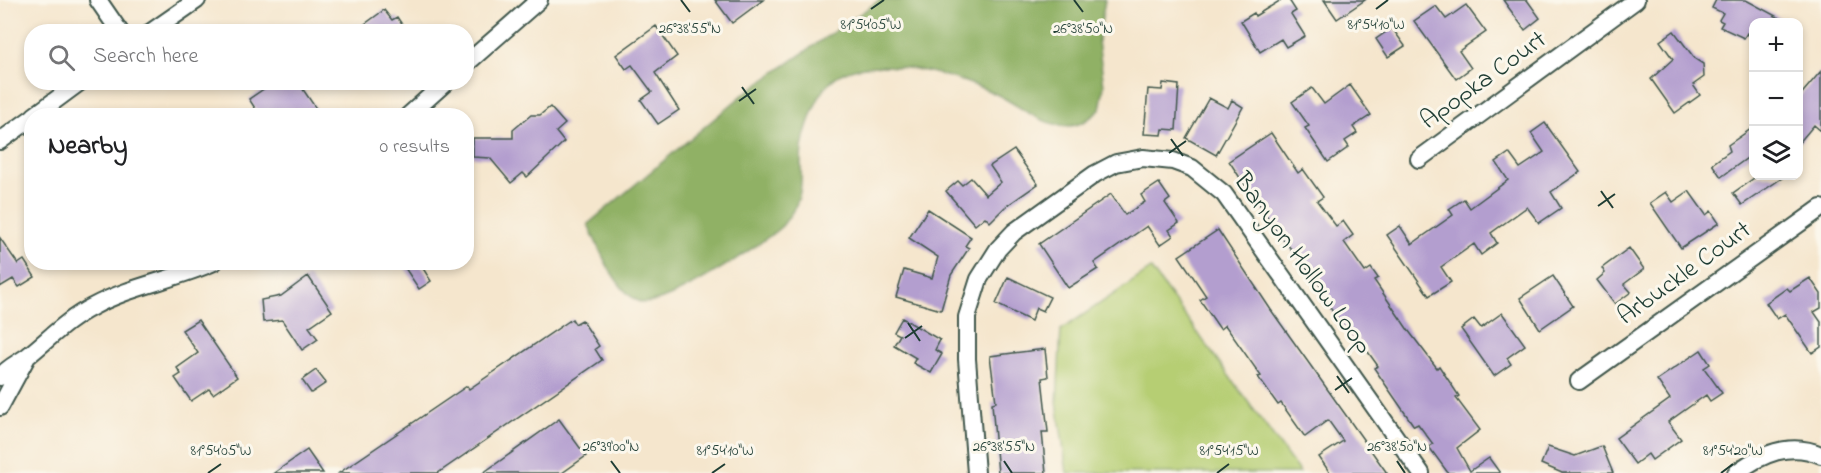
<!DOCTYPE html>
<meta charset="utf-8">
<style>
body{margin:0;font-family:"Indie Flower",sans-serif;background:#f6f6f6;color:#202124}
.controls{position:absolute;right:18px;top:18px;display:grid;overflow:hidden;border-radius:12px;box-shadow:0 3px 9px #0003}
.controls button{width:54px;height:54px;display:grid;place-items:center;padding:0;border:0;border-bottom:2px solid #e0e0e0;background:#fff;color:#202124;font:30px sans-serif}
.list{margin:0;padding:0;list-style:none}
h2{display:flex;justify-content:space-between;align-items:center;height:78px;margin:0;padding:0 24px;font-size:26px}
h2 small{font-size:20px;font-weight:400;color:#757577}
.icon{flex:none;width:33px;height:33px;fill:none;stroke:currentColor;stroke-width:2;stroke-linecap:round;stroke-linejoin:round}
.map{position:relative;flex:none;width:1821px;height:473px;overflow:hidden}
.search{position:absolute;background:#fff;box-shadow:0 3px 9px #0003;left:24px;top:24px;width:450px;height:66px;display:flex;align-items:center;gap:15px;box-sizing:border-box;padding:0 21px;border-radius:24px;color:#757577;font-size:22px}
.panel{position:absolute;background:#fff;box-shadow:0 3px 9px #0003;left:24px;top:108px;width:450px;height:162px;border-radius:24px}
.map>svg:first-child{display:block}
</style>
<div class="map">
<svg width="1821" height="473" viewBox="0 0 1821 473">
<rect width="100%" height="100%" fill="#fbf7ec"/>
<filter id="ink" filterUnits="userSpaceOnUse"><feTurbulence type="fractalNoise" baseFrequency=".0167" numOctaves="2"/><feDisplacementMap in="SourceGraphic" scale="12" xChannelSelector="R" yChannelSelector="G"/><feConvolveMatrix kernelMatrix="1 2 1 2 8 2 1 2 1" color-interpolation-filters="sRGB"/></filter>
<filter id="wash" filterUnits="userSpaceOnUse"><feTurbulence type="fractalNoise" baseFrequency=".008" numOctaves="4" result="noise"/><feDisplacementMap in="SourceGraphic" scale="24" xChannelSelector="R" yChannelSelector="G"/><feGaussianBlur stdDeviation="1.35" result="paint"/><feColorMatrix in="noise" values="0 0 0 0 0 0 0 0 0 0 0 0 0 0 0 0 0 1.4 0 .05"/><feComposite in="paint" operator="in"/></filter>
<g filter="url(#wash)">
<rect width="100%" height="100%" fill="#f5e6cd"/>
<!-- green -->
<path fill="#b6ce73" stroke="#6a8654" stroke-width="1.5" d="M1151,269l149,204h-233l-10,-71 4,-72z"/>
<!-- forest -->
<path fill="#90b165" stroke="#58774c" stroke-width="1.5" d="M880,0h225l-7,41 6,45 -4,24c-9,7 -19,16 -32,16 -28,-1 -46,-19 -70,-31 -37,-18 -125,-44 -162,-18 -20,15 -34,57 -35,82 0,17 2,32 -6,48 -3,6 -9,14 -13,19 -18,17 -121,85 -142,76 -25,-11 -42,-55 -52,-78l157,-131z"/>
<g id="blocks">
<!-- building -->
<path fill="#b39ecf" d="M715,0h48l-31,23z
M1281,0h8l7,11 -5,3 14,22 -19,11 -5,-8 -21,13 -19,-31 13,-8 1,3z
M1324,0h41l-28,19z
M1503,0h24l13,18 -15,12z
M1716,0h30l41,22h-33v14l-7,-3 -3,5 -24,-11 3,-5 -4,-2 4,-7 -11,-5z
M1466,5l20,27 -27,19 12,17 -15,11 -42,-58 22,-15 10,13z
M384,10l8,10 5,-3 10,15h-53z
M656,26l21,30 -22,17 24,37 -21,14 -17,-24 11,-8 -20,-27 -6,4 -10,-14z
M1392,28l13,18 -17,11 -12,-18z
M1674,31l21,28 8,5 1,13 -11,8 7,10 -25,18 -24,-34 22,-20 -13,-18z
M1821,71v60l-7,-6 -16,19v-46z
M274,82h24l19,28 -9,6h-9l-3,-5 -6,5h-30l-11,-17z
M1163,83l16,2 -3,45 -13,-1 -1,6 -18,-1 4,-45 14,1z
M1350,85l21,30 -18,12 4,6 -12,8 4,6 -21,15 -23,-34 4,-2 -17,-24 20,-14 12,16z
M1209,98l19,10 4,-8 11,7 -27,48 -30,-17z
M550,107l15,17 -9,8 8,10 -37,35 -4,-4 -12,10 -21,-25 -17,-1v-19h40v-8l18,-15h9z
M1545,123l35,49 -29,20 10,16 -22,15 -12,-16 -36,26 6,10 -16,12 -7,-11 -33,23 10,15 -22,14 -42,-61 13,-9 12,18 41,-29 -4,-6 15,-10 6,9 38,-28 -12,-18 13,-9 11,15 24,-16 -13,-19z
M1754,127v26l-33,24 -9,-13 18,-13 -2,-6z
M1271,133l27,40 5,-4 20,28 -6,4 19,25 7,-5 10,14 -9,7 21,30 6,-4 7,10 -4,2 34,50 29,38 2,-2 20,30 -3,2 24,32 -23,18 13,23 19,-13 11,15h-52l-19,-26 4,-3 -15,-20 -4,2 -40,-58 4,-2 -15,-21 -7,-9 -4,3 -33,-47 4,-3 -7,-10 -40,-48 -26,-43 -2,2 -19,-29z
M1014,150l24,34 -33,23 -15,15 -5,-5 -10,8 -29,-34 12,-10 4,4 9,-7 15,17 15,-13 -11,-16z
M1757,176h28l-43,29 -9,-12z
M1159,183l11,16 -5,4 14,20 -10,7 4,6 -13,9 -13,-19 -53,37 4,6 -30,19 -29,-44 72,-50 14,21 20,-13 -4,-7z
M1689,191l17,24 5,-4 8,12 -38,25 -31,-45 16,-11 7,10z
M928,209l43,28 -6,9 4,2 -18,27 -10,35 -45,-13 8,-27 28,8 6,-21 -29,-19z
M1218,230l53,80 116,163h-57l-11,-16 24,-16 -15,-21 -23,17 -24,-34 -3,2 -20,-28 3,-1 -36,-51 -5,4 -20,-29 6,-4 -27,-40z
M0,238l18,26 6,-4 11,17 -16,10 -6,-8 -13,8z
M1629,248l15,21 -20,15 7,8 -16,12 -18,-24 8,-7 -3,-5z
M401,262h18l12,19 -12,8z
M308,276l24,35 -23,16 9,12 -16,11 -20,-30 -19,2 -2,-22 20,-4z
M1553,276l20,30 -33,23 -20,-31z
M1008,277l42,20 -7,14 -7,-3 -5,13 -35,-17z
M1810,278l11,16v14l-7,4 7,10v25l-9,6 -27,-39 -8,5 -11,-16 21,-15 3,3z
M1502,313l23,32 -18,13 4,6 -17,12 -33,-47 13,-10 7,9z
M902,318l38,22 -5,10 7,4 -11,19 -18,-10 3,-5 -22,-13 6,-10 -6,-3z
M572,319l3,5 7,-4 17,26 -4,3 7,11 -164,113h-99l128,-87 2,3z
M198,320l39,57 -24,17 -4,-5 -18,12 -16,-23 6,-4 -4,-6 21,-15 -16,-23z
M1045,349l3,28 -6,1 6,54h-6l4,41h-48l-6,-70 4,-1 -6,-46z
M1701,350l9,14 -6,4 18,25 -12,8 -4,-6 -38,27 13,17 -29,21 -4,-6 -13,10 -19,-26 54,-39 -13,-19z
M316,370l10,13 -15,10 -9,-13z
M559,419l27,37 -24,17h-79z
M1602,446l11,27h-51l-21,-9 7,-17 27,9z
M307,450l16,23h-49z"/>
</g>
</g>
<g filter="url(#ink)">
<use href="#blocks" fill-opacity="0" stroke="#3f564b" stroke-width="1.5"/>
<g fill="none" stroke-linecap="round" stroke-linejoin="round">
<defs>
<path id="minor" d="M98,0l22,32
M151,32l46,-32
M466,64l73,-64
M34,116l46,-34
M408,116l38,-34
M0,141l32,-23
M1419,159l217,-159
M0,377c9,-11 19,-14 29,-22 21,-17 39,-36 63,-48 38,-21 82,-27 122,-45
M1579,381l242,-173
M0,407l27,-50
M976,473l-9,-114v-42l12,-38 19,-30 16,-17 81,-58 21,-11 27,-5 30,3 19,7 32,26 197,279
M1736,473c25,-19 54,-32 85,-18"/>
</defs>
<!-- minor casing -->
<use href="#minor" stroke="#3f564b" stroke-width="20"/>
<!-- minor -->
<use href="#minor" stroke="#fff" stroke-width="16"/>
</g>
</g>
<!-- ticks -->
<path fill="none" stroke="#1f3d34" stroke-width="2" d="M681,0l9,12M1074,0l9,12M871,9l13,-9M1376,9l12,-9M742,87l12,17M739,101l17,-12M1171,139l12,17M1169,153l17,-12M1601,191l12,17M1598,206l17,-12M908,323l12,18M905,338l17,-12M1337,376l12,17M1335,390l17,-12M611,461l9,12M1004,461l8,12M1397,461l8,12M208,473l13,-9M712,473l13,-9M1217,473l12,-9M1721,473l12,-9"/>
<g text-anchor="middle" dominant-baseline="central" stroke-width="6" stroke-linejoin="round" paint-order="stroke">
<!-- street labels -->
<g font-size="26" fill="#1f3d34" stroke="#fbf7ec">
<text transform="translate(1484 81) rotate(-36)">Apopka Court</text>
<text transform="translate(1302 264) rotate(54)">Banyon Hollow Loop</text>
<text transform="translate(1685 274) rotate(-36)">Arbuckle Court</text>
</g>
</g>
<g font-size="15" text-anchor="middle" fill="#1f3d34" stroke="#fbf7ec" stroke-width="6" stroke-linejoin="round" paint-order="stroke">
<text x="871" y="29">81°54'05"W</text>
<text x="1376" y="29">81°54'10"W</text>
<text x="690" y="33">26°38'55"N</text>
<text x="1083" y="33">26°38'50"N</text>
<text x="611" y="451">26°39'00"N</text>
<text x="1004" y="451">26°38'55"N</text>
<text x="1397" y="451">26°38'50"N</text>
<text x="221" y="455">81°54'05"W</text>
<text x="725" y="455">81°54'10"W</text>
<text x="1229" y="455">81°54'15"W</text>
<text x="1733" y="455">81°54'20"W</text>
</g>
</svg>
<div class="controls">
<button>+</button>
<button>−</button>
<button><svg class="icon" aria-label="layers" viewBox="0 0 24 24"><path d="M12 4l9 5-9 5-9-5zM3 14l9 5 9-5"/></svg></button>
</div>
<div class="search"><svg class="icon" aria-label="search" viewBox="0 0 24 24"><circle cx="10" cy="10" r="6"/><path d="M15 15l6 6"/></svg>Search here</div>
<section class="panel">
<h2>Nearby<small>0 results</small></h2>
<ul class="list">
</ul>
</section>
</div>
